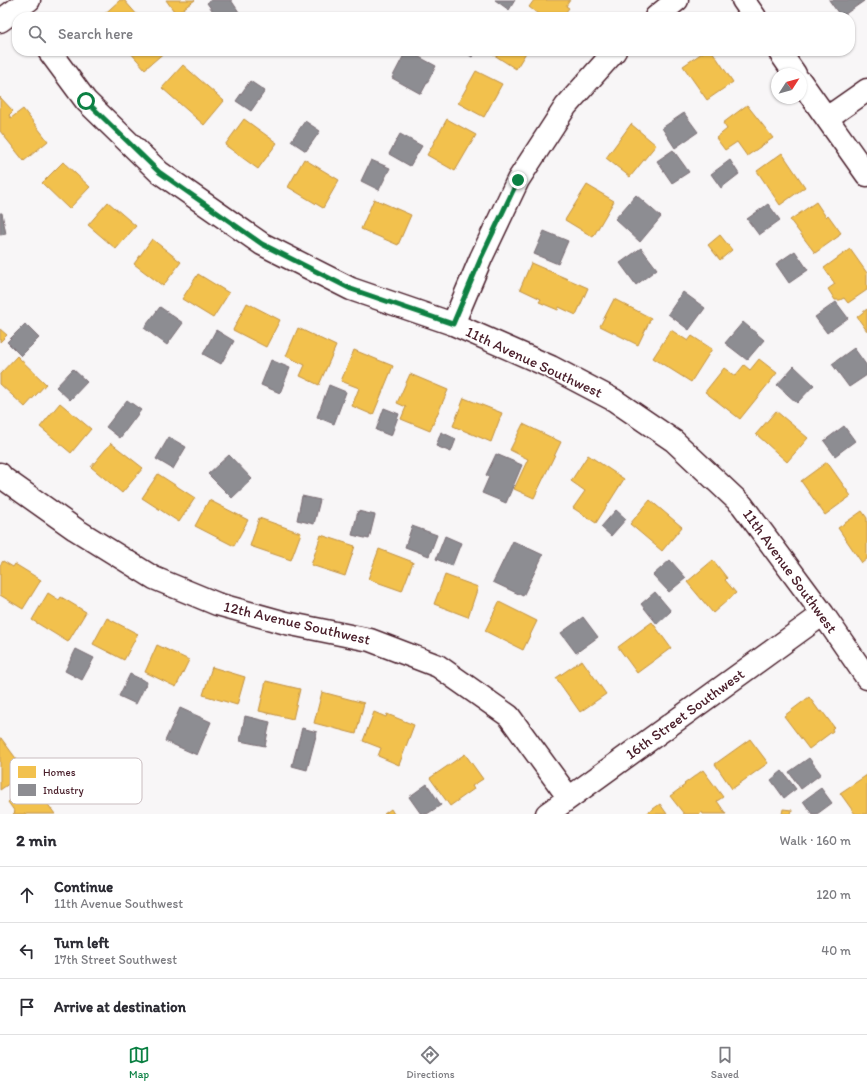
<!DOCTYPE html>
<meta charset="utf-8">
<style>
body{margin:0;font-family:Itim,sans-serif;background:#f2f2f3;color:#2b2b33}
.compass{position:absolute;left:771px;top:68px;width:36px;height:36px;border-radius:50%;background:#fff;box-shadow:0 1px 3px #0004;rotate:54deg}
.stop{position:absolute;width:12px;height:12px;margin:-9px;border:3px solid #0b8043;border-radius:50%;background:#fff}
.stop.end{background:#0b8043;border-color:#fff;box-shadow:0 1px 4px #0008}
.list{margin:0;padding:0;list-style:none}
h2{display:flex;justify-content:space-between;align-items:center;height:52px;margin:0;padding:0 16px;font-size:17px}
h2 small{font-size:13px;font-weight:400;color:#7c7c81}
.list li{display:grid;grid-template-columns:26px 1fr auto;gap:12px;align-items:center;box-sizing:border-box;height:56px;padding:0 16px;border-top:1px solid #e1e1e2}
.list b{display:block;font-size:15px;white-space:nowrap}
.list p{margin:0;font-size:13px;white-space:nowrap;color:#7c7c81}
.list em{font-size:13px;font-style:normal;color:#7c7c81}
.icon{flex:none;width:22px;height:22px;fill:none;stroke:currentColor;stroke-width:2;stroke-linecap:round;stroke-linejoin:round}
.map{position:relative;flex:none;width:867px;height:814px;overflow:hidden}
.search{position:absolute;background:#fff;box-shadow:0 1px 3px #0004;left:12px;right:12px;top:12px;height:44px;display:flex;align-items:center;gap:10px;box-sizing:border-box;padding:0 14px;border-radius:16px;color:#7c7c81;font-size:15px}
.sheet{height:220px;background:#fff}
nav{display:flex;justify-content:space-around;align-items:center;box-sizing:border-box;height:56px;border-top:1px solid #e1e1e2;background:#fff;font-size:11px;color:#7c7c81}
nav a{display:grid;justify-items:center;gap:2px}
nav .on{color:#0b8043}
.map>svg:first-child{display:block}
</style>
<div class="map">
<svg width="867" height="814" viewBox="0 0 867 814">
<rect width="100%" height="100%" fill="#f8f6f7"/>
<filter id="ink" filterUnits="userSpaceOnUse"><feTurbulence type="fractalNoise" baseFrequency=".025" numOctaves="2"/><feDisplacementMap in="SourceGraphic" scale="8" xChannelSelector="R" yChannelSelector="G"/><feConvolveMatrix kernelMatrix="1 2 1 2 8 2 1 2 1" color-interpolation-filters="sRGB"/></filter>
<g filter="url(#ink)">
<!-- homes -->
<path fill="#f2c14e" stroke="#c09044" d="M120,0h4l15,17h-38z
M166,0h29l-19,14z
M534,0h36l-4,6 3,2 -7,9h-20l-13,-10z
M129,51h37l-21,18z
M492,51h35l-11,18 -25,-16z
M705,51h7l21,31 -26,18 -24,-34z
M183,65l41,36 -20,24 -42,-37z
M476,71l26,13 -18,33 -26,-14z
M0,97l13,14 -4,4 2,3 12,-9 25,32 -24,20 -24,-30z
M747,105l26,33 -26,18 -10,-14 -12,8 -9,-12 11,-9 -4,-6z
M244,119l33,24 -19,26 -33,-24z
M447,119l29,16 -21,36 -28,-16z
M631,124l25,21 -26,32 -24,-19z
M782,153l23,34 -25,18 -23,-34z
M304,159l35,21 -16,28 -35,-21z
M63,162l27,25 -21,22 -27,-26z
M587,185l27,16 -21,36 -28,-17z
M374,199l37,16 -13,30 -37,-16z
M108,202l28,24 -20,23 -28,-24z
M816,202l10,15 2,-2 13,18 -2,1v2l-24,17 -25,-33z
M720,235l12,15 -12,10 -12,-15z
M152,239l29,23 -18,24 -29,-22z
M850,249l17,24v17l-19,13 -4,-5 -4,2h-5l-7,-11 7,-5 -11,-16z
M531,263l57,25 -12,27 -17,-8 -1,3 -19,-8 2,-3 -21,-10z
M198,274l31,19 -16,25 -31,-19z
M614,299l37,19 -13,27 -38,-19z
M247,303l33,17 -14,27 -33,-17z
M867,309v22l-10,-14z
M298,328l38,18 -17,39 -19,-9 5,-11 -19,-9z
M0,329l7,6 -7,7z
M671,330l17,11 4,-5 20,13 -21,33 -38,-24z
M354,350l39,16 -20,49 -21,-9 7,-18 -18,-7z
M17,356l29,28 -21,23 -25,-23v-10z
M759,359l18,14 -37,46 -35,-27 19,-24 11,8 9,-11 6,5z
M410,374l38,16 -18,41 -29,-12 5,-12 -9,-4z
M464,398l38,15 -11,29 -38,-16z
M60,403l31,26 -20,24 -31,-26z
M776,411l32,27 -21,24 -31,-28z
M523,424l38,18 -27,56 -20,-9 14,-30 -18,-9z
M111,443l32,25 -21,25 -31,-26z
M588,455l36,24 -28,44 -23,-15 12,-17 -14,-10z
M827,462l24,34 -26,19 -24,-34z
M158,474l37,24 -16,24 -37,-24z
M209,500l39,20 -14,26 -39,-20z
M650,500l32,27 -20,24 -32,-27z
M862,511l5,7v41l-5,4 -24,-35z
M259,518l42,15 -10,27 -41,-14z
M321,535l34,11 -10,30 -34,-11z
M379,549l34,13 -11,29 -34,-12z
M713,560l14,18 -2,2 11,13 -23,20 -26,-31z
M3,561l10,6 2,-3 26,16 -18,29 -23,-14v-30z
M445,575l33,12 -10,30 -34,-13z
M48,593l11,7 2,-3 25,15 -18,30 -36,-22z
M499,602l38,19 -14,29 -38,-19z
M107,618l31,16 -14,26 -31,-16z
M652,622l19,26 -34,25 -19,-26z
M157,645l32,15 -13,27 -31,-15z
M582,660l24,34 -26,18 -24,-34z
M212,667l33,10 -8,28 -34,-10z
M266,681l34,8 -7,30 -34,-8z
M322,692l42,11 -8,31 -42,-11z
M809,697l11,15 2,-1 12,16 -2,2 1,2 -24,18 -25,-33z
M374,712l12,5 1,-3 27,11 -15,40 -21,-9 3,-8 -18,-7z
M0,738h1l25,34 -26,18z
M750,739l18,24 -36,26 -17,-25z
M465,754l18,25 -11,7 2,3 -24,17 -20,-28z
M703,770l20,27 -6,4 9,13h-23l-1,-2 -3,2h-15l-14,-18 15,-11 -1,-1z
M867,775v39h-12l-15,-21z
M33,784l22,30h-42l2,-2 -7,-10z
M660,804l7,10h-21z
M391,809l3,5h-10z
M783,809l9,1 -1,4h-9z"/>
<!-- industry -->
<path fill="#8d8d92" stroke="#796c73" d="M211,0h20l8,12 -8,5h-14l-10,-14z
M495,0h20l-6,10z
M829,0h34l1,1 -23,16z
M406,51h2l28,15 -15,28 -29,-16z
M463,51h13l-4,6z
M250,81l15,10 -14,20 -15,-10z
M684,113l14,19 -23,16 -13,-20z
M305,121l15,10 -14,20 -15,-10z
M400,134l22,12 -12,20 -21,-12z
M673,150l16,22 -17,11 -15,-22z
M371,160l19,8 -11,22 -18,-9z
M730,160l9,14 -18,14 -10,-14z
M636,195l25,22 -21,25 -25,-23z
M768,204l12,16 -21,15 -12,-16z
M0,213h2l4,21 -6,1z
M544,231l24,10 -10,23 -24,-10z
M641,248l16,21 -21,16 -16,-22z
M795,251l13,19 -19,13 -13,-19z
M683,292l22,16 -16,22 -21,-16z
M836,302l12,16 -21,15 -12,-16z
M160,307l23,16 -16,22 -23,-17z
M743,322l21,18 -17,20 -22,-17z
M25,324l14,14 -18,18 -14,-14z
M216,330l18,11 -13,23 -18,-10z
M854,348l13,18v9l-18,12 -17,-23z
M271,360l19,8 -10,25 -19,-8z
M794,366l20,19 -17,18 -20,-18z
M73,369l14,13 -17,18 -14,-13z
M329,385l17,7 -12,32 -17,-7z
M127,400l14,10 -21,28 -14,-11z
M384,408l15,6 -8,22 -15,-6z
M844,426l11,15 -20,15 -11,-15z
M441,432l15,7 -5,13 -15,-6z
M169,437l17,10 -13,22 -17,-10z
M496,454l26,11 -16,38 -24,-10 7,-16 -3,-2z
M229,455l23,24 -20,19 -24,-24z
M302,496l18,4 -6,24 -17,-4z
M616,510l10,9 -15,17 -10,-9z
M358,511l17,4 -6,24 -17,-4z
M412,526l25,9 -8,21 -24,-9z
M445,536l16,7 -9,23 -16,-7z
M513,541l30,14 -20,41 -30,-14z
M670,560l16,18 -17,14 -16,-17z
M655,592l16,19 -14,13 -16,-20z
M583,617l15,20 -22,16 -15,-20z
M76,649l18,9 -12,22 -17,-9z
M130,674l17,8 -11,22 -17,-8z
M180,708l31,14 -14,33 -32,-14z
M245,716l25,6 -5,24 -25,-5z
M302,728l15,4 -10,38 -15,-4z
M809,758l12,16 -20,15 -12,-17z
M782,771l14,18 -12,9 -13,-18z
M427,784l14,21 -14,9h-6l-12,-17z
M821,788l11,15 -15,11h-5l-9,-13z"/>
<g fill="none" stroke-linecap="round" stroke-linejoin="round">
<defs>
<path id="minor" d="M743,0l12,17
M656,17l21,-17
M0,21l29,-21
M49,51l37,50 73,71 103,72 89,45 102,35 98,43 63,33 60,41 68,64 81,109 44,64
M779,51l16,23
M801,82l66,93
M827,118l40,-28
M453,324l28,-66 37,-78 48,-74 49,-55
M0,474l3,4 72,51 79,49 63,26 69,19 84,17 68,26 71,50 60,82
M547,814l276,-200"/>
</defs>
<!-- minor casing -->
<use href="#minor" stroke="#4a1f2b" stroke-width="25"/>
<!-- minor -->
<use href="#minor" stroke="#fff" stroke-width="22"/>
</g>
</g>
<g fill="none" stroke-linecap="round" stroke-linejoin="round" filter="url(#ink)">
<!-- route -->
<path stroke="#0b8043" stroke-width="5" d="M86,101l73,71 103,72 89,45 102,35 28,-66 37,-78"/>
</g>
<g text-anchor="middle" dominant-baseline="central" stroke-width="4" stroke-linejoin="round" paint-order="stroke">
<!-- street labels -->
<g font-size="15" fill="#4a1f2b" stroke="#fff">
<text transform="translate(534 362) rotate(25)">11th Avenue Southwest</text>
<text transform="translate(790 571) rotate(54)">11th Avenue Southwest</text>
<text transform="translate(297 623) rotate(13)">12th Avenue Southwest</text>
<text transform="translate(685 714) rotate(-36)">16th Street Southwest</text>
</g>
</g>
<!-- legend -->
<rect x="10" y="758" width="132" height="46" rx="6" fill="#fff" stroke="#c9bcbf" stroke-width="1"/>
<rect x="18" y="766" width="18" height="12" fill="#f2c14e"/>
<rect x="18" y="784" width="18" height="12" fill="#8d8d92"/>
<g font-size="11" fill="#4a1f2b">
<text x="43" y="776">Homes</text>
<text x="43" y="794">Industry</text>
</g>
</svg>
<svg class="compass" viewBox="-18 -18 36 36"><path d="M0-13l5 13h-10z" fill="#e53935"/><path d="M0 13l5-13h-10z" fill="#7c7c81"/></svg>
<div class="stop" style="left:86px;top:101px"></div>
<div class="stop end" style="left:518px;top:180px"></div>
<div class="search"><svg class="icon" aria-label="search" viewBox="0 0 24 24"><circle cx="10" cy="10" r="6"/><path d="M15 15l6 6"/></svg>Search here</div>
</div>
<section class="sheet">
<h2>2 min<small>Walk · 160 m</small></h2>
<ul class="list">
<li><svg class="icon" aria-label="ahead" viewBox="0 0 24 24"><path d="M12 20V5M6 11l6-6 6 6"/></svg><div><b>Continue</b><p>11th Avenue Southwest</p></div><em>120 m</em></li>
<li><svg class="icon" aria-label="left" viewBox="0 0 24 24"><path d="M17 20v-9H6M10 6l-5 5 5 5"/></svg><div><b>Turn left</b><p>17th Street Southwest</p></div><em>40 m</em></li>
<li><svg class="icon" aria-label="arrive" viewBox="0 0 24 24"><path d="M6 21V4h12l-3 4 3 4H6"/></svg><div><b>Arrive at destination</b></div></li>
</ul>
</section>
<nav>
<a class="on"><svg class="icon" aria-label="map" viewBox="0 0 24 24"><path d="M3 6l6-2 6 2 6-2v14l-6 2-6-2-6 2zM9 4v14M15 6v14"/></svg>Map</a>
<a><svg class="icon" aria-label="directions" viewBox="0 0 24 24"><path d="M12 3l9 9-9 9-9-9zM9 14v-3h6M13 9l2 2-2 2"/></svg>Directions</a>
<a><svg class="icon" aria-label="saved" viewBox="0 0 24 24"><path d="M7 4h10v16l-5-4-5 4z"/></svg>Saved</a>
</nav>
